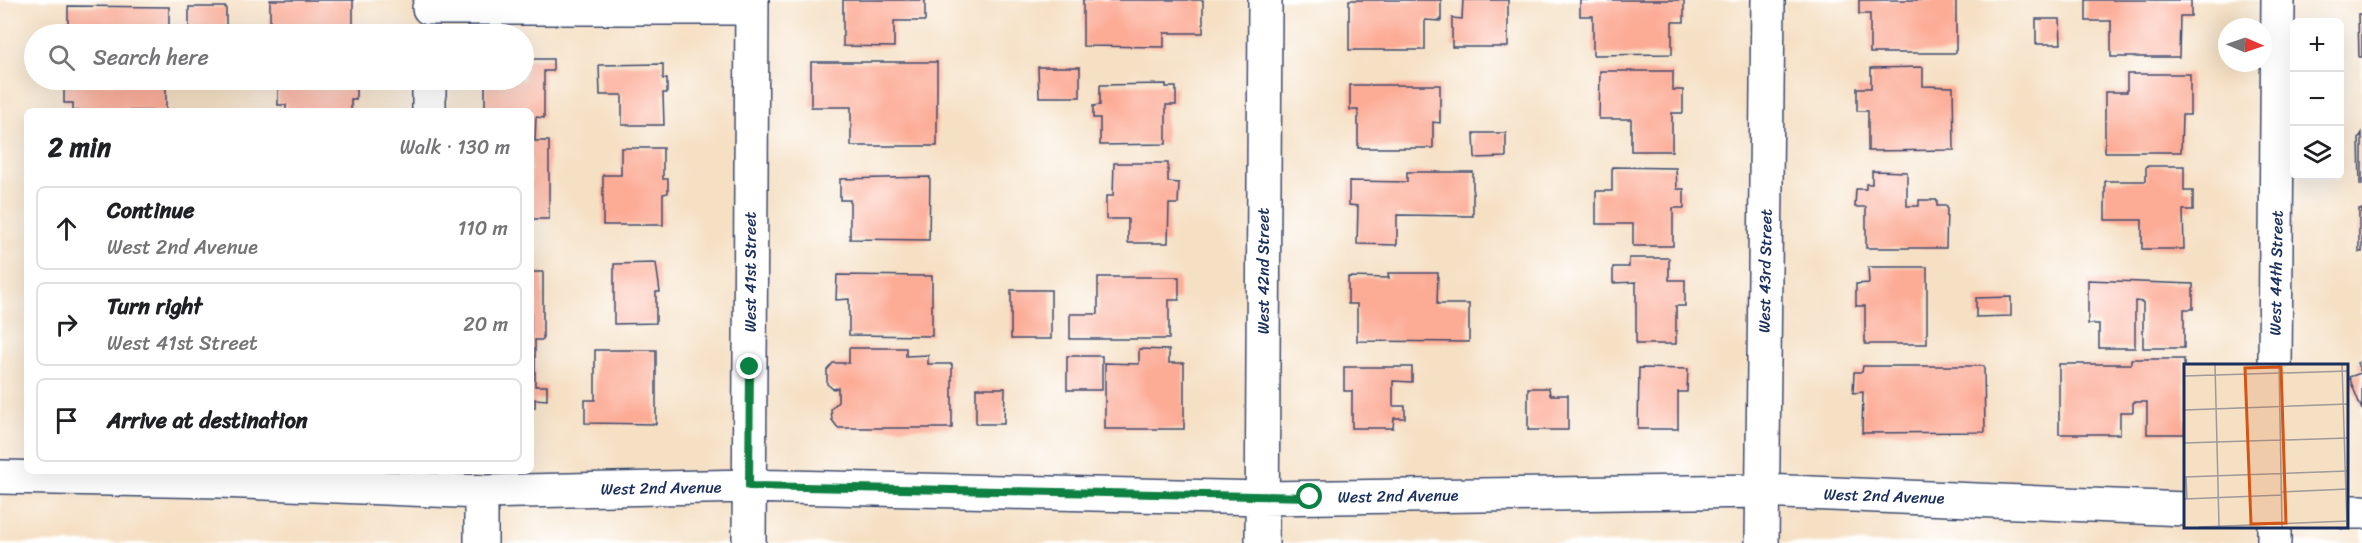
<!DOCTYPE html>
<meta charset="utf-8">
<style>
body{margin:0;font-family:Sriracha,sans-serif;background:#f2f2f2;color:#202124}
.controls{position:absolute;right:18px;top:18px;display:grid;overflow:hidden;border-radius:9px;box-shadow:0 6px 24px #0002}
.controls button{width:54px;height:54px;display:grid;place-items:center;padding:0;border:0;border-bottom:2px solid #e0e0e0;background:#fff;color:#202124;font:30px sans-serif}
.compass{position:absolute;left:2218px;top:18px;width:54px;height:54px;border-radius:50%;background:#fff;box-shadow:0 6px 24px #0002;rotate:92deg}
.stop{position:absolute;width:18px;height:18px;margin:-14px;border:4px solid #0b8043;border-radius:50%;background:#fff}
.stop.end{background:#0b8043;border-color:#fff;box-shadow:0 2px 6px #0008}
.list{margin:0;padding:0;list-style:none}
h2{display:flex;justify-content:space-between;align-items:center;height:78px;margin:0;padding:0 24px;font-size:26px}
h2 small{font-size:20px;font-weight:400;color:#757577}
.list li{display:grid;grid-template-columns:39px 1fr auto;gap:18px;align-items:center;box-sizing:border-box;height:84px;margin:0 12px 12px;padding:0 12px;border:2px solid #e0e0e0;border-radius:9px}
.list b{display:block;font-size:22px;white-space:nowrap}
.list p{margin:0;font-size:20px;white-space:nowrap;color:#757577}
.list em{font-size:20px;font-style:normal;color:#757577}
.icon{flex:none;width:33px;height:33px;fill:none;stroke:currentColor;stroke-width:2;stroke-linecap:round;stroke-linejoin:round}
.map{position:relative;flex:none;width:2362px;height:543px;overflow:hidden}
.search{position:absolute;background:#fff;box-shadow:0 6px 24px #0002;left:24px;top:24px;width:510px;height:66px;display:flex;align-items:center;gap:15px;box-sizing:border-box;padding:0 21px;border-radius:33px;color:#757577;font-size:22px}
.panel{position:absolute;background:#fff;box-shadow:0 6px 24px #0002;left:24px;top:108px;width:510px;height:366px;border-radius:9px}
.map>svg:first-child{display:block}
</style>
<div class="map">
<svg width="2362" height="543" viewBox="0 0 2362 543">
<rect width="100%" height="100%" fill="#fff"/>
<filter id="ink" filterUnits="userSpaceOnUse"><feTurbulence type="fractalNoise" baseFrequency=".0167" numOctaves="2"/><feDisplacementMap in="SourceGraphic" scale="12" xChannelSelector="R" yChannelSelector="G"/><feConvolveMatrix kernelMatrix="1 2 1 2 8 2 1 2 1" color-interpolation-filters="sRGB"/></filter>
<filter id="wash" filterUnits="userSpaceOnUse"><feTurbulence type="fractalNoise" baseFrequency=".008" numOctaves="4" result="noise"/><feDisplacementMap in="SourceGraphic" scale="24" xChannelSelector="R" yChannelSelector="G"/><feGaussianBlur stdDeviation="1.35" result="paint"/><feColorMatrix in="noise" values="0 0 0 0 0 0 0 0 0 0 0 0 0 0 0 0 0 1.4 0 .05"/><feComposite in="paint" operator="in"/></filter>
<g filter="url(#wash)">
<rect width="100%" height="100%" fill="#f5e0c4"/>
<g id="blocks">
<!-- building -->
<path fill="#fcab95" d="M270,0h83v33l-83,1z
M843,0h82v21h-31v26l-51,-1z
M1083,0h120v33h-39v14l-81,-1z
M1349,0h92v21l-16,-1v30h-76z
M1463,0h45v47h-56v-29l10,1z
M1580,0h104v22h-12v32l-79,1v-39h-13z
M1859,0h97v53h-86v-39h-11z
M2086,0h105v16h-11l-1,41h-68v-36h-25z
M68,6l101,1v27h-107v-5h6z
M189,7h37v27h-37z
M2358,14h4v43h-3z
M2036,19h24l1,25h-25z
M524,59h29v12h-9v47l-8,-1 -1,24h14v78h-18v-108h-46v-31h39z
M811,62h126v84h-86v-39h-40z
M663,64v15h4v14h-4l1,32h-42v-30h-22l-1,-30z
M1038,67h42v30h-41z
M1923,67v19l30,1 1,63 -86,1v-40h-11v-23h14v-20z
M1600,71h73v19h10v23h-11v38h-41v-32h-32z
M2127,74h63v41h-8l-1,37h-76v-60h22z
M278,80h73v4h5v15h-5v12h-65v-6h-8z
M64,84h102v27h-93v-8h-9z
M1166,84v3h10v18h-10v39l-66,1v-27h-7v-12l7,-1v-20z
M1350,85h90v38l-7,-1v26h-75v-38h-8z
M1474,133h32v24l-31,1z
M2362,133v52h-2l-1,-47z
M621,148h42v31h5v14l-5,1v31h-60v-50h18z
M1114,163h54v19l11,1 -1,21h-9l-1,39h-40v-24h-22v-23h7z
M2146,166h38v25h9v19h-10l1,39h-42v-29h-37v-39h41z
M1612,167l64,1 1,21h7v19h-11v38h-40v-22h-37v-33h16z
M1872,171l35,1v34h12v-6h18v6h10l-1,42h-80v-41h-11l1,-18h10v-5h6z
M1407,172h66v44l-76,-1v30l-40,-1 1,-38 -9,-1v-24l58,1z
M930,177l-1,63 -79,-1v-39h-10v-21z
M2359,209h3v43h-3z
M1629,258h40v22h16v26h-9v38h-40v-62l-23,1v-16h16z
M656,263l4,29h-4v31l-42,1v-60z
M1868,267h59v77h-62v-38h-9v-22l13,-1z
M531,272h12v68h-8v46h12v14l-12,-1v9h-4z
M1388,273h50l-1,31h32v38l-112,-1v-37h-9v-27l41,1z
M837,275l95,1v60l-83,-1v-36l-13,1z
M1098,277h81v23h-10v39h-99v-25h28z
M2088,280l105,4v25h-9v39h-41v-46l-8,-1v47h-36v-24h-11z
M1011,290h40v49h-40z
M2011,297v19l-35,1v-19z
M849,348h57v8l22,-1v9h24v64h-114l-6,-8 -1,-11 7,-7v-14l-5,1 -6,-5v-14l6,-7h16z
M1139,349l30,1v13h15v66h-79v-66l34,1z
M595,350h61v74l-71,-1v-23h10z
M1067,356h35v34h-35z
M2131,359h53l1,75h-38v-32h-14v10h-13v22h-61v-70h72z
M2362,361v49l-13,-33 12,-4 -4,-10z
M1863,366h121l1,66 -123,1 1,-41 -10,1 1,-21h8z
M1344,367h68v15l-19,-1v25h12v12h-11l-1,10h-41v-37h-8z
M1639,368l49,1 -1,23h-9v37h-40z
M976,388h29l-1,36h-28z
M1528,388h21l1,7h18v35h-40z"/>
</g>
</g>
<g filter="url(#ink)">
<use href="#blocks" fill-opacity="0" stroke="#3c4a6d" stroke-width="1.5"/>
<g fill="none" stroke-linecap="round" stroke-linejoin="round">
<defs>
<path id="minor" d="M429,8h323
M429,111v-31
M2275,366l3,-366
M0,477l220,4 261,11 268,-6 513,12 500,-7 423,18
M2346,512h16
M481,543v-51
M749,543l3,-543
M1262,543l3,-543
M1762,543l6,-543
M2274,543v-17"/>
</defs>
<!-- minor casing -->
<use href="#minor" stroke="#3c4a6d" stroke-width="36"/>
<!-- minor -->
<use href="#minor" stroke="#fff" stroke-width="33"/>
</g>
</g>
<g fill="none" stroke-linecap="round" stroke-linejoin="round" filter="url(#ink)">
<!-- route -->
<path stroke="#0b8043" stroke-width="8" d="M750,367l-1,119 561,11"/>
</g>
<g text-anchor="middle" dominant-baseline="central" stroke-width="5" stroke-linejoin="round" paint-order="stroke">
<!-- street labels -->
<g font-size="16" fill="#1b2f5e" stroke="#fff">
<text transform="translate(1263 271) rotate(-90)">West 42nd Street</text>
<text transform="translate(1765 271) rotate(-89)">West 43rd Street</text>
<text transform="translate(750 272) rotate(-90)">West 41st Street</text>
<text transform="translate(2276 273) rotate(-89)">West 44th Street</text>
<text transform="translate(661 488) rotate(-1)">West 2nd Avenue</text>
<text transform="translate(1398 496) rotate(-1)">West 2nd Avenue</text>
<text transform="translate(1884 496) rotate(2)">West 2nd Avenue</text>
</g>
</g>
<!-- overview -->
<g transform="translate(2184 364)">
<rect width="164" height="164" fill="#f5e0c4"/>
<path fill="none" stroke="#9e999b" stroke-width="1.5" d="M31,0l4,162M95,0l3,163M158,0l5,163M0,12l164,-5M0,46l164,-6M0,79l164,-5M65,111l1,21M0,113l164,-6M2,113l1,22M98,128l66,-3M0,135l98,-4M15,163l149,-6"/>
<path fill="#d45514" fill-opacity="0.15" stroke="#d45514" stroke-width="3" d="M97,3l5,156 -35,1 -6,-156z"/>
<rect width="164" height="164" fill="none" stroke="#1b2f5e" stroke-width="3"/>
</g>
</svg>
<div class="controls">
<button>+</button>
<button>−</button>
<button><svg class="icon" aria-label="layers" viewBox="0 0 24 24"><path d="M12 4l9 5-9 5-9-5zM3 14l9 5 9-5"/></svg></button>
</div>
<svg class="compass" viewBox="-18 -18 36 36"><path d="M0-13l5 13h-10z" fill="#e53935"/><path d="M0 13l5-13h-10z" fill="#757577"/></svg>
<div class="stop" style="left:1310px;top:497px"></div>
<div class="stop end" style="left:750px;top:367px"></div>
<div class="search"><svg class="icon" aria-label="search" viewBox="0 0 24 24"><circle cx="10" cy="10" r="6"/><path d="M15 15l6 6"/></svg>Search here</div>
<section class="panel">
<h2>2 min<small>Walk · 130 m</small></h2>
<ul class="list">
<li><svg class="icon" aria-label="ahead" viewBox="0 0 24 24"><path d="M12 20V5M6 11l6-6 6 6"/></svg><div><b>Continue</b><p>West 2nd Avenue</p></div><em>110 m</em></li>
<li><svg class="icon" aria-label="right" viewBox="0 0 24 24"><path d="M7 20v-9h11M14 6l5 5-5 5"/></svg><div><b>Turn right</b><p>West 41st Street</p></div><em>20 m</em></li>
<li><svg class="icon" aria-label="arrive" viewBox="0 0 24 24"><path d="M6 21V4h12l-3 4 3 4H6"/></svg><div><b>Arrive at destination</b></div></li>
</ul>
</section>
</div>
